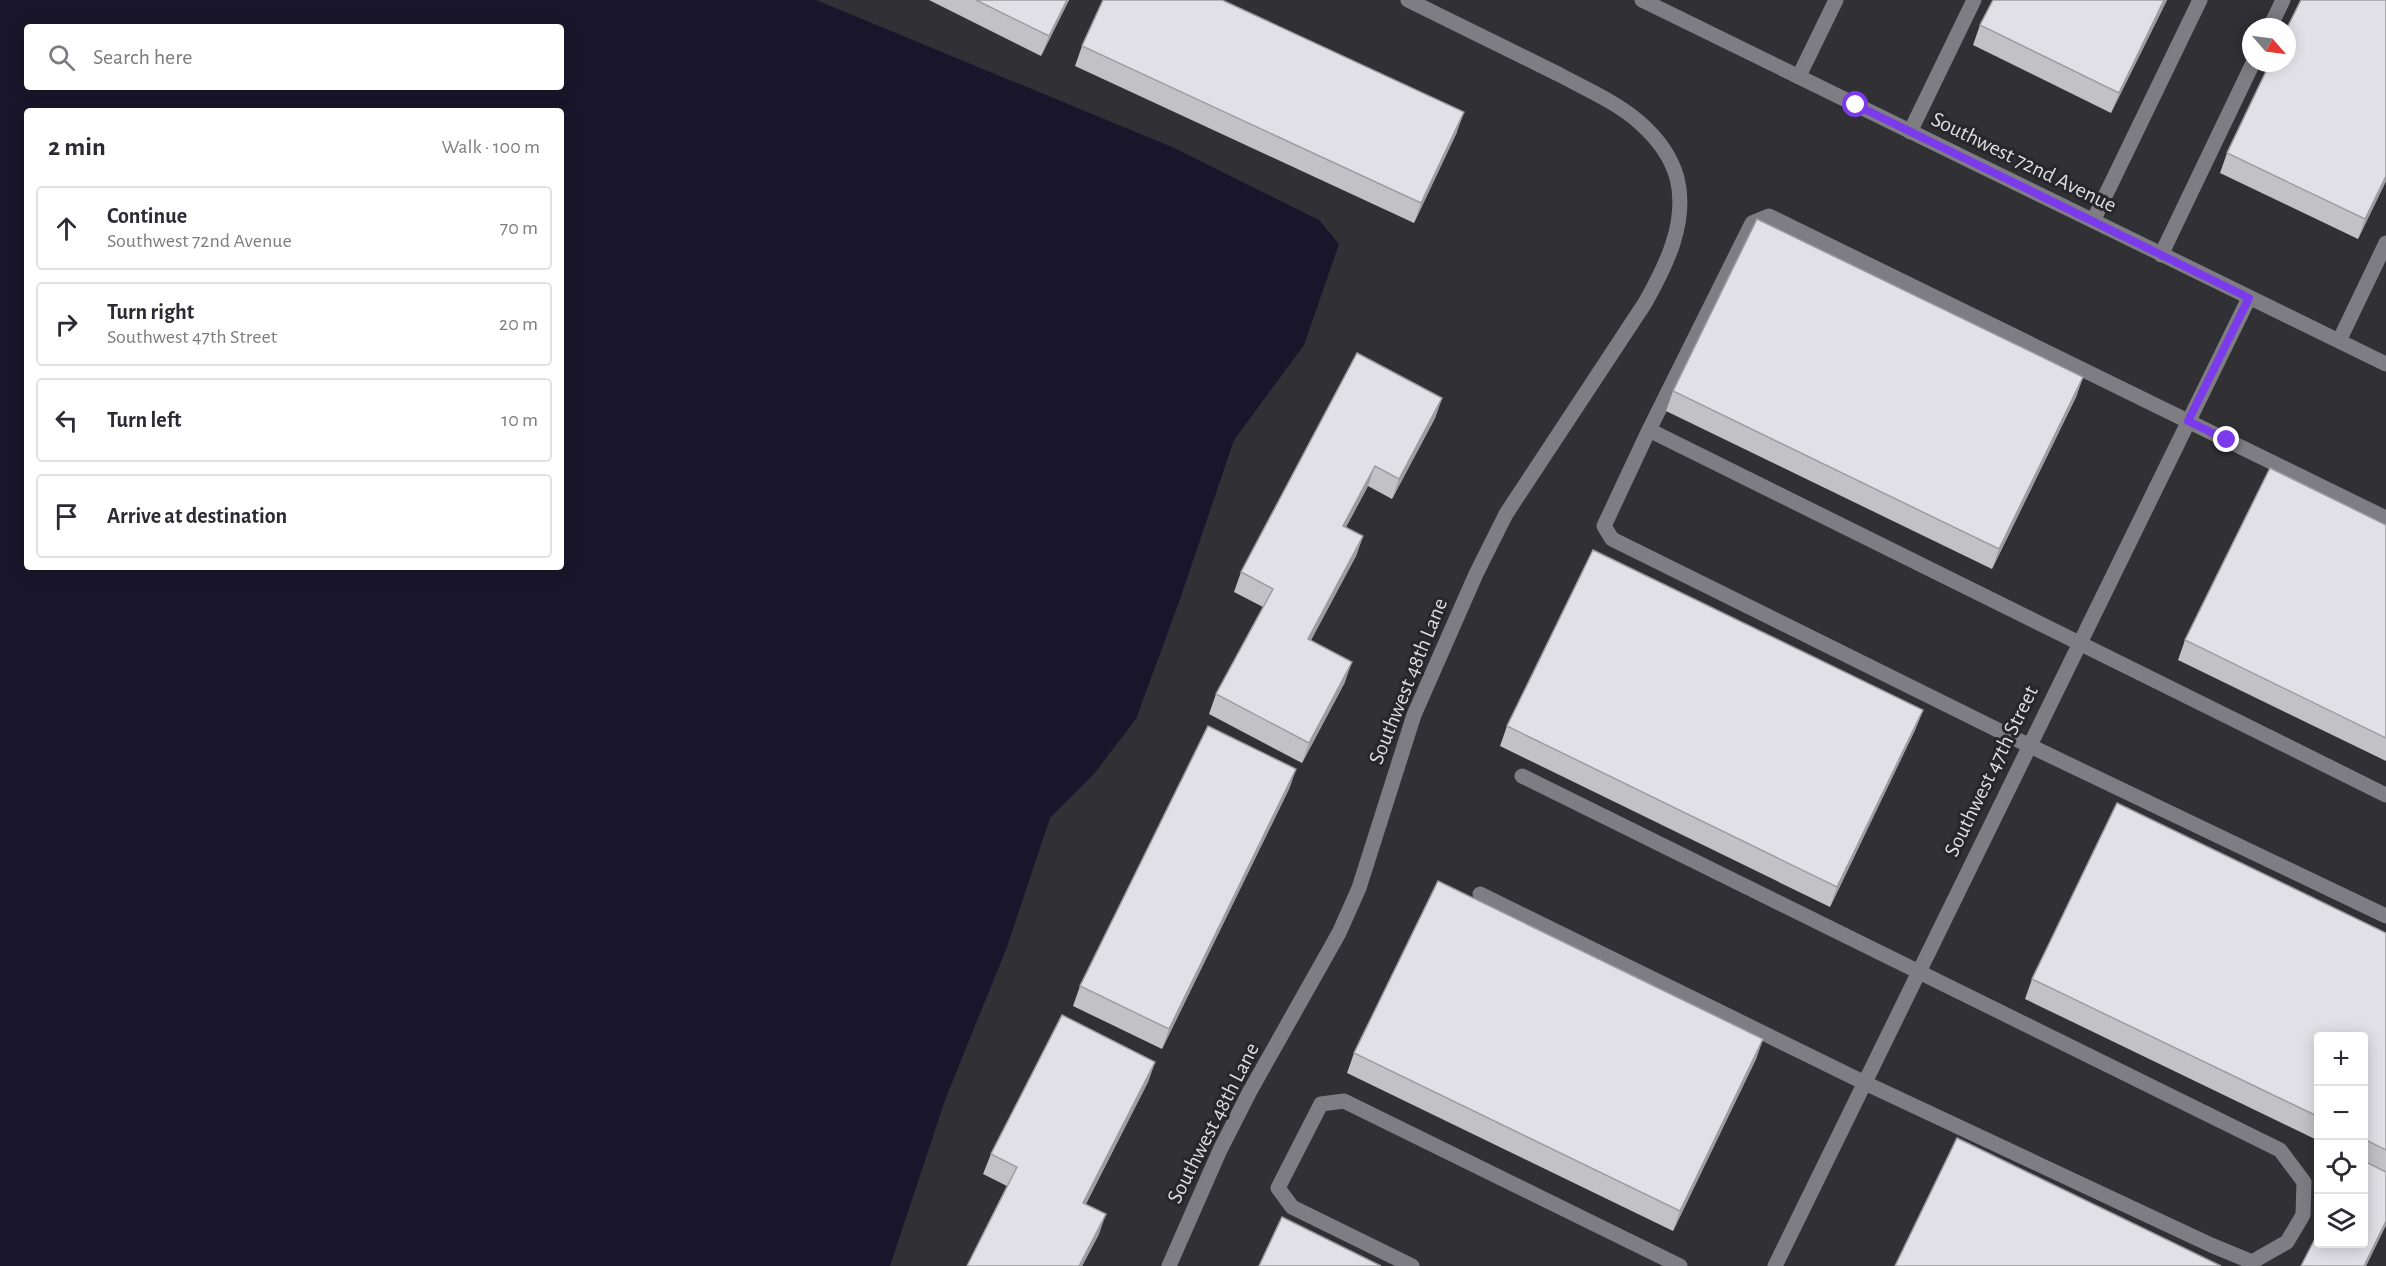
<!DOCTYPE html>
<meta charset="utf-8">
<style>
body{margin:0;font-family:"Alegreya Sans",sans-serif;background:#f7f7f7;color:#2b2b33}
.controls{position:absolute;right:18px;bottom:18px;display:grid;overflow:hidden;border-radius:6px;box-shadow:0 3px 15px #0003}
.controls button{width:54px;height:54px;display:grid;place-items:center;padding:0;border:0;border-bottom:2px solid #e1e1e2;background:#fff;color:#2b2b33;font:30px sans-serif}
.compass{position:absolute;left:2242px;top:18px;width:54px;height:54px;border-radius:50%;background:#fff;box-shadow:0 3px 15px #0003;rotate:118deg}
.stop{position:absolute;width:18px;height:18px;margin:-14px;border:4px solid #7c3aed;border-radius:50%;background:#fff}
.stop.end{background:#7c3aed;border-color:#fff;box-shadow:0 2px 6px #0008}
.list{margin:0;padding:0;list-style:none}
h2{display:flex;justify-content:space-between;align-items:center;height:78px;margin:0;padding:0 24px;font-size:26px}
h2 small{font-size:20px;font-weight:400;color:#7c7c81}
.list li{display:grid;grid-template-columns:39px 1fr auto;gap:18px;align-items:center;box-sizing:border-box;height:84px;margin:0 12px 12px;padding:0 12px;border:2px solid #e1e1e2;border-radius:6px}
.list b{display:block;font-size:22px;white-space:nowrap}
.list p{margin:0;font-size:20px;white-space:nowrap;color:#7c7c81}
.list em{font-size:20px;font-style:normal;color:#7c7c81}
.icon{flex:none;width:33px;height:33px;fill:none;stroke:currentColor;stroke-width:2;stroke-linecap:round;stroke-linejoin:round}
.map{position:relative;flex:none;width:2386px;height:1266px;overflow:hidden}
.search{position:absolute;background:#fff;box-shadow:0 3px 15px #0003;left:24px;top:24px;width:540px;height:66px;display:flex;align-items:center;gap:15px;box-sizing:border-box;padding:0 21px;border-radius:6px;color:#7c7c81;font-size:22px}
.panel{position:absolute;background:#fff;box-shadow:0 3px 15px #0003;left:24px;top:108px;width:540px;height:462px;border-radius:6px}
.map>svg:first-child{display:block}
</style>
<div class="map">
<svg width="2386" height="1266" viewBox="0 0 2386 1266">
<rect width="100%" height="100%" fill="#313035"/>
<!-- water -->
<path fill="#19162b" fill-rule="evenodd" d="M0,0h816l356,147 147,73 20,24 -35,101 -70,95 -55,162 -43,117 -43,56 -43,43 -43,129 -62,153 -55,166h-890zM27,27h534v60h-534zM27,111h534v456h-534z"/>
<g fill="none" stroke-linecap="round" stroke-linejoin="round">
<!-- minor -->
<path stroke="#7e7d83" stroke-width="15" d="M1642,0l744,364
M2270,27l13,-27
M1799,76l37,-76
M1910,132l64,-132
M2093,221l107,-221
M2161,255l92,-192
M2339,341l47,-98
M1649,430l103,-207 17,-7 617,302
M2386,795l-737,-365 -45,96 8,13 416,206 358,171
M1480,894l385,189 346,162 41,17 35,-20 16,-27 1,-33 -24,-32 -758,-374
M1169,1266l51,-116 30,-59 89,-158 20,-45 55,-173 62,-141 30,-60 139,-211c21,-37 43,-81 32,-125 -6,-22 -22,-42 -38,-56 -23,-20 -53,-33 -79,-47 -50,-25 -101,-50 -152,-75
M1412,1266l-120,-59 -14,-19 43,-84 23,-3 336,165
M1775,1266l474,-968"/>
</g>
<!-- wall -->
<path fill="#c1c1c6" d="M929,0h140l-28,56z
M1993,0h174l-56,113 -138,-68 7,-20z
M2386,0v181l-28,58 -138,-66 7,-20z
M1082,46l375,86 -43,91 -339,-157z
M2083,377l-7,20 -84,172 -326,-158 7,-20z
M1442,398l-7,20 -43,81 -24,-13 -22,41 17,9 -7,20 -45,84 34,42 -43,81 -93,-49 7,-20 47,-87 -29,-15 7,-20z
M2386,525v236l-208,-101 7,-20z
M1923,710l-8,20 -85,177 -330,-161 7,-20z
M1296,769l-7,20 -127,260 -89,-43 7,-20z
M2386,933v292l-20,41h-65l63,-22v-208h-45v105l-294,-142 7,-20z
M1763,1039l-7,20 -83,172 -326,-158 7,-20z
M1155,1062l-7,20 -62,122 13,30 -17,32h-115l40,-80 -24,-12 8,-20z"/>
<!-- shaded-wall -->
<path fill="#9d9da1" d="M1067,0h2l-28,56 8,-20z
M2164,0h3l-56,113 8,-20z
M1464,112l-7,20 -43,91 7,-20z
M2386,176v5l-28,58 7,-20z
M2083,377l-7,20 -84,172 7,-20z
M1442,398l-7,20 -43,81 7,-20z
M1375,466l-7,20 -32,60 7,-20z
M1363,536l-7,20 -55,103 7,-20z
M1352,662l-7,20 -43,81 7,-20z
M1923,710l-8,20 -85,177 7,-20z
M1296,769l-7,20 -127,260 7,-20z
M1763,1039l-7,20 -83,172 7,-20z
M1155,1062l-7,20 -72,141 7,-20z
M1106,1214l-7,20 -17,32h-3z
M2386,1221v4l-20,41h-2z"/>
<!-- building -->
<path fill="#e0e0e6" stroke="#9d9da1" stroke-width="1.5" d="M976,0h91l-18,36z
M1103,0h119l242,112 -43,91 -339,-157z
M1993,0h171l-45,93 -139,-68z
M2301,0h85v176l-21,43 -138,-66 43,-90h17v-35z
M1757,219l326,158 -84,172 -326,-158z
M1357,353l85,45 -43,81 -24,-13 -32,60 20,10 -55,103 44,23 -43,81 -93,-49 57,-105 -32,-17z
M2270,468l116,57v213l-201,-98z
M1593,550l330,160 -86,177 -330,-161z
M1208,726l88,43 -127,260 -89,-43z
M2117,803l269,130v217l-22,-11v-103h-45v81l-287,-138z
M1438,881l325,158 -83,172 -326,-158z
M1062,1015l93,47 -72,141 23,11 -27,52h-112l50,-99 -26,-13z
M1957,1138l264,128h-326z
M2364,1161l22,11v49l-22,45h-63l18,-35v13h45z
M1282,1217l99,49h-122z"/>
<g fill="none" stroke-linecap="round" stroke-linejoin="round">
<!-- route -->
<path stroke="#7c3aed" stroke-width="8" d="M1856,105l393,193 -61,123 39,19"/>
</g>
<g text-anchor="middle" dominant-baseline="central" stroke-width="6" stroke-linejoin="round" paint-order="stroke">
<!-- street labels -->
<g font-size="22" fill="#dedee1" stroke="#27262b">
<text transform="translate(2024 162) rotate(26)">Southwest 72nd Avenue</text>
<text transform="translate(1408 681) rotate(-68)">Southwest 48th Lane</text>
<text transform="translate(1991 771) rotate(-64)">Southwest 47th Street</text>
<text transform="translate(1213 1123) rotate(-63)">Southwest 48th Lane</text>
</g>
</g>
</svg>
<div class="controls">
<button>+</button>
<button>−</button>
<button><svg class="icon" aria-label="locate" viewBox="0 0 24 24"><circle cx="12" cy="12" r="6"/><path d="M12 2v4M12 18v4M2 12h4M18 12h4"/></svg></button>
<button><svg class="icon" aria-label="layers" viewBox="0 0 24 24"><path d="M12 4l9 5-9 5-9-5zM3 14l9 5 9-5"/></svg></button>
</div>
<svg class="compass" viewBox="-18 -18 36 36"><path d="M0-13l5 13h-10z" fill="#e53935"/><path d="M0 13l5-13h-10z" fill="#7c7c81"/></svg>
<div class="stop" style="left:1856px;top:105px"></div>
<div class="stop end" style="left:2227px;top:440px"></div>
<div class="search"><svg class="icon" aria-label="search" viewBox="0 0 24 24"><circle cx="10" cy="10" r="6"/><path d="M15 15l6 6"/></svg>Search here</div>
<section class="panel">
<h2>2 min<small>Walk · 100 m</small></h2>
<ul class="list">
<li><svg class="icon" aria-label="ahead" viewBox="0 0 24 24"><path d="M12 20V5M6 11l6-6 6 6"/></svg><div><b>Continue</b><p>Southwest 72nd Avenue</p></div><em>70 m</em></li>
<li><svg class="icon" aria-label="right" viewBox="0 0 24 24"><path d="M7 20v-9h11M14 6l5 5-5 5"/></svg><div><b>Turn right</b><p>Southwest 47th Street</p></div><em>20 m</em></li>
<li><svg class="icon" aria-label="left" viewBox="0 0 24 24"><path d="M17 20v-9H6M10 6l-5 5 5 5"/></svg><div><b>Turn left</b></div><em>10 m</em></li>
<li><svg class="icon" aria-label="arrive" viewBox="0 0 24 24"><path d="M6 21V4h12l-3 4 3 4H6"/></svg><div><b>Arrive at destination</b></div></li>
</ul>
</section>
</div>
